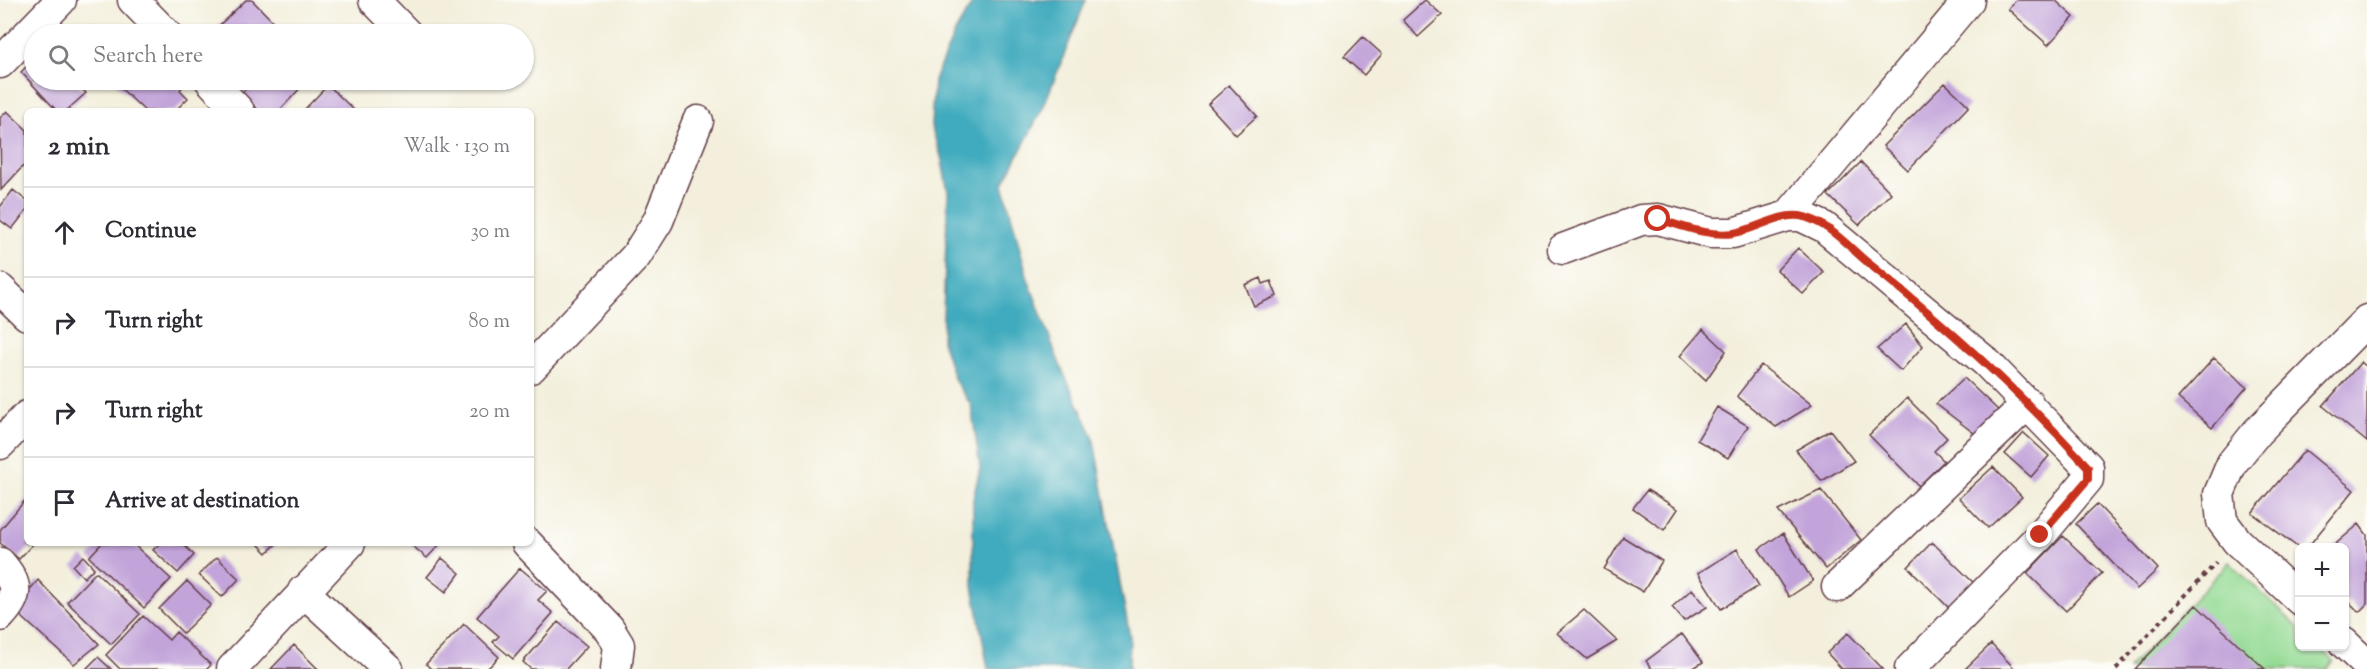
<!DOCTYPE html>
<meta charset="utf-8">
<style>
body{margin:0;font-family:"Sorts Mill Goudy",serif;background:#f2f2f3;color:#2b2b33}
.controls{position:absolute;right:18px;bottom:18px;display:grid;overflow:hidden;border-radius:9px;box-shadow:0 2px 4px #0004}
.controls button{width:54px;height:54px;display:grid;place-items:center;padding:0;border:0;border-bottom:2px solid #e1e1e2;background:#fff;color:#2b2b33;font:30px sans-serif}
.stop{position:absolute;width:18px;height:18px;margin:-14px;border:4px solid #c8321e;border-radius:50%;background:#fff}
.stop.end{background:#c8321e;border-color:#fff;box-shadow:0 2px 6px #0008}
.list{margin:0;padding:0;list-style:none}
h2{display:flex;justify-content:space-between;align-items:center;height:78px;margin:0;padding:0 24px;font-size:26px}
h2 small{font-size:20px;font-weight:400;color:#7c7c81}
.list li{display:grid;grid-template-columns:39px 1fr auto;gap:18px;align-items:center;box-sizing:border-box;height:90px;padding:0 24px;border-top:2px solid #e1e1e2}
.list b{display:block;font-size:22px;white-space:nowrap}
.list em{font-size:20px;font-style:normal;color:#7c7c81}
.icon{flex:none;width:33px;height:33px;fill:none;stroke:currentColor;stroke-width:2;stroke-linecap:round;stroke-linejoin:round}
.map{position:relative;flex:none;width:2367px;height:669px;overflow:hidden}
.search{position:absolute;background:#fff;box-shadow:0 2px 4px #0004;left:24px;top:24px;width:510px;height:66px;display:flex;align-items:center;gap:15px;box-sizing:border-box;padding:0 21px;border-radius:33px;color:#7c7c81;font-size:22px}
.panel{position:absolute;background:#fff;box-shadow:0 2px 4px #0004;left:24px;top:108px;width:510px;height:438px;border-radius:9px}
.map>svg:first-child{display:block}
</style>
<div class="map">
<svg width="2367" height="669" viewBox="0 0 2367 669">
<rect width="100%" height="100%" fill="#fdfcf7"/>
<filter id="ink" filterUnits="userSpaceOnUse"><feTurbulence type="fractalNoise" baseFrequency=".0167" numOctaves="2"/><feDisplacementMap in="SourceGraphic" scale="12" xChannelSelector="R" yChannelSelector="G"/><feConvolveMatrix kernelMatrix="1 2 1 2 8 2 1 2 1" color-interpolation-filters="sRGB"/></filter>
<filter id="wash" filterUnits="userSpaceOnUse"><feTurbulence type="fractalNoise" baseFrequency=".008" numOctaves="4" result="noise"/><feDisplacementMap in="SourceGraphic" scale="24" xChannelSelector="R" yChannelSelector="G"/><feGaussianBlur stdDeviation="1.35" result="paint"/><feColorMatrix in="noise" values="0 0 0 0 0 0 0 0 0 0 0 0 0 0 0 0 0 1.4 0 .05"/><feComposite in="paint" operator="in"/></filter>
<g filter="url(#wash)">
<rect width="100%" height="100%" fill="#f3efdc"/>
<!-- green -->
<path fill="#93da93" stroke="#6e7c5f" stroke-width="1.5" d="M2229,562l70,66 1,18 19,1 15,14 -7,8h-199z"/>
<!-- water -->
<path fill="#3fabbe" stroke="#446574" stroke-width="1.5" d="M974,0h112l-43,108 -40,76 25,95 32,86 33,71 37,201 -1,32h-141l-15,-83v-87l7,-31 -9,-63 -16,-24 -13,-40 6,-149 -7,-36 -10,-30 3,-46 21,-48z"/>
<g id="blocks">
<!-- building -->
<path fill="#c3a4da" d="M246,0h6l33,34h-75z
M1425,0l17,15 -24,22 -15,-17z
M2016,0h39l19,17 -26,28 -40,-36z
M1363,37l19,17 -18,21 -20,-18z
M34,59v21h39l13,13 -20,18h-9l-36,-39z
M112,80h75l-7,10 8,8 -13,13h-30z
M228,80h19l-10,9z
M254,80h45l5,4 -25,27h-19l-19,-17z
M1945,83l24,23 -61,64 -25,-24z
M328,85l27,26h-52z
M1229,85l28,31 -21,19 -28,-31z
M7,111l20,19v32l-26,28 -1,-72z
M1861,162l30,31 -32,32 -31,-30z
M13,190l14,11v9l-15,19 -12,-9v-13z
M1798,248l26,24 -21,22 -26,-24z
M1261,278l2,6 8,-3 6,15 -23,10 -9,-21z
M1906,324l17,22 -22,25 -24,-22z
M1703,329l23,22 -20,29 -26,-24z
M2214,358l33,29 -35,41 -34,-30z
M2361,362l6,5v75l-44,-36z
M1761,365l51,40 -36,22 -39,-31z
M1964,378l35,33 -20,26 -43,-33z
M1907,398l40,40 -13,13 10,10 -25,25 -50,-51z
M1717,407l31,19 -20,32 -31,-18z
M1830,430l24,31 -32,20 -26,-31z
M2024,433l25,23 -18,21 -26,-23z
M2305,450l49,40 -47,58 -7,1 -48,-36z
M1993,467l29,30 -34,31 -29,-30z
M1647,490l31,19 -14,21 -31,-22z
M1821,490l40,50 -35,29 -48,-58z
M27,498v45h7l-15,16 -19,-16v-13z
M2097,504l61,65 -21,20 -61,-65z
M2359,524l8,11v69l-8,8 -15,-15v-49h-13z
M1783,533l30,48 -24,16 -30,-48z
M2063,536l39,37 -36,38 -39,-38z
M1623,537l39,24 -19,31 -39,-23z
M1932,542l50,49 -32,18 -42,-42z
M102,543h30l39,36 -27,29 -55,-51z
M160,543h22l12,12 -16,18 -25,-23z
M257,543h20l-10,10z
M409,543h32l-14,15z
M1737,549l22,37 -38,23 -23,-36z
M83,556l11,12 -10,10 -11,-12z
M217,557l22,22 -17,18 -23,-22z
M442,558l18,15 -14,19 -19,-15z
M520,568l27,23 -9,9 15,13 -40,46 -20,-17 6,-6 -22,-19z
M96,572l44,42 -29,30 -44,-42z
M38,580l61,64 -25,20 -61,-55z
M187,581l24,24 -28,28 -24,-24z
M1692,589l15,18 -23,14 -12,-14z
M2196,605l69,64h-130z
M1584,610l33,31 -30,18 -30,-26z
M143,616l26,24 7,-8 35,33 -4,4h-87l-14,-14z
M558,622l29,24 -21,23h-35l-8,-7z
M464,624l35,33 -12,12h-56l-5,-5z
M1848,633l35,36h-41l-15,-16z
M1682,634l21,28 -11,7h-40l-6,-8z
M1991,644l24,25h-50z
M294,645l24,24h-47z
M98,657l13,12h-25z"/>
</g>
</g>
<g filter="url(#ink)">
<use href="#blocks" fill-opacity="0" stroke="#633e46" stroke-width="1.5"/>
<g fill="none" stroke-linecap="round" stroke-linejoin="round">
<defs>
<path id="minor" d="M133,0l33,34
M374,0l33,34
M0,63l61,-63
M210,80l29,31
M1788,216l181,-216
M1563,249l78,-29 17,-1 53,14h22l55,-17h13l23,11 162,135 102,105v12l-47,56 -131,134
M0,289l27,26
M531,368l105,-112 22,-35 40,-100
M0,444l27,-28
M527,543l82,86 10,16 -3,24
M0,563c18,21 20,32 0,53
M1837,587l191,-184
M303,591l85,78
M2300,600l-63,-59 -15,-20 -3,-27 13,-31 25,-31 110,-112
M2344,643l22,21
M232,669l118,-126"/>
</defs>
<!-- minor casing -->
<use href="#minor" stroke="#633e46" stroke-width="33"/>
<!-- path -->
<path stroke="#633e46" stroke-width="4" stroke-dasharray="4.5 4.5" stroke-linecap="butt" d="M2116,669l100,-106"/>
<!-- minor -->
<use href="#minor" stroke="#fff" stroke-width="30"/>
</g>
</g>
<g fill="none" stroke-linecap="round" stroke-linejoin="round" filter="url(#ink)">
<!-- route -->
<path stroke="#c8321e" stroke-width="8" d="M1658,219c24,7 51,18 76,14 21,-3 44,-20 66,-17 25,4 48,30 67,46 79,63 153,130 221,205v12l-48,56"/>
</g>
</svg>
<div class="controls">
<button>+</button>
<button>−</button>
</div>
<div class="stop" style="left:1658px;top:219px"></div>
<div class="stop end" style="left:2040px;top:535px"></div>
<div class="search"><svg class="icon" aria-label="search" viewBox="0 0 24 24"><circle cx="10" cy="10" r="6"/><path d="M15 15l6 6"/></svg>Search here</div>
<section class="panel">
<h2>2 min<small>Walk · 130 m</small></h2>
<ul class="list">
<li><svg class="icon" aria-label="ahead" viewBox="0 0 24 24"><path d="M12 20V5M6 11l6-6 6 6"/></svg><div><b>Continue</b></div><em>30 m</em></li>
<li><svg class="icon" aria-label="right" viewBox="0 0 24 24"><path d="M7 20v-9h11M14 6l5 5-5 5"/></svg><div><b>Turn right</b></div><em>80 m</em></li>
<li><svg class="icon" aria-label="right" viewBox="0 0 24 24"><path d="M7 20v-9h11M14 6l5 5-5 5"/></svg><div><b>Turn right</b></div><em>20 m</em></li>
<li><svg class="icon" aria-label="arrive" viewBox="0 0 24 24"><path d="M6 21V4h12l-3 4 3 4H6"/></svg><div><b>Arrive at destination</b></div></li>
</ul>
</section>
</div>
